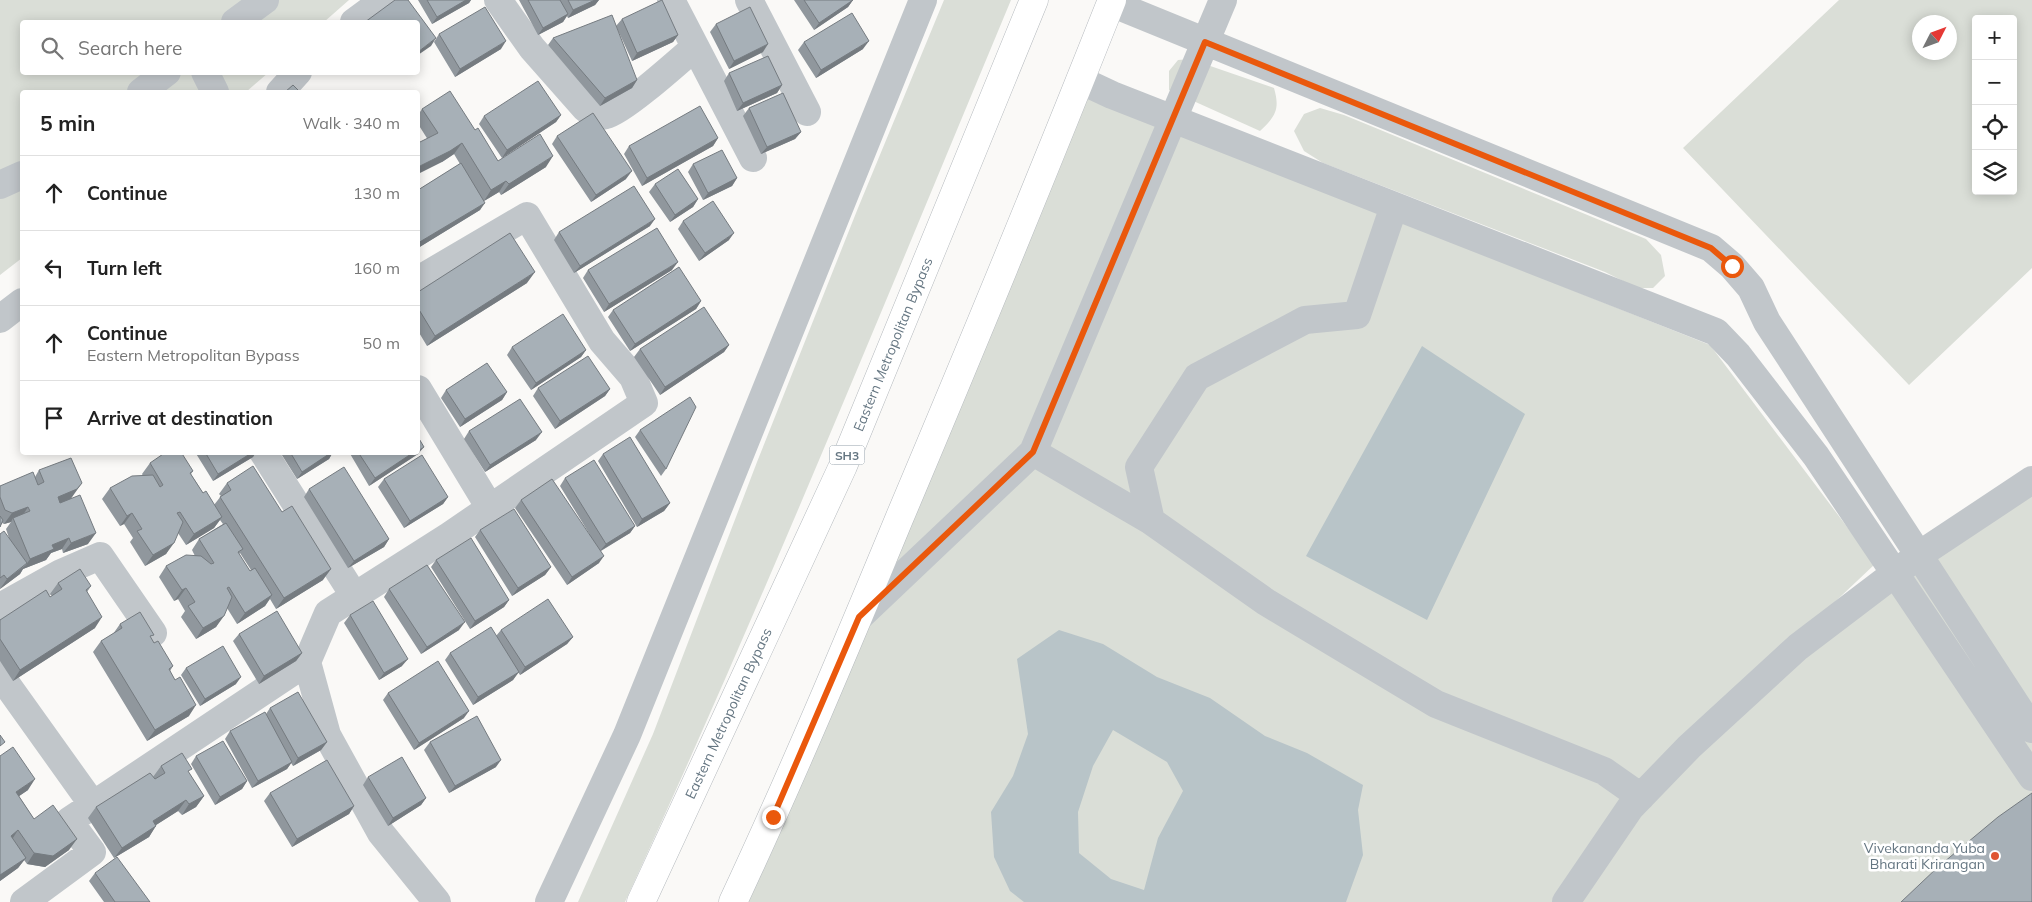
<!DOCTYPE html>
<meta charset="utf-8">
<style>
body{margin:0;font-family:Mulish,sans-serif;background:#f6f6f6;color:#222}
.controls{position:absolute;right:15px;top:15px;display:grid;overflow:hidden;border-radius:5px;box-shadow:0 2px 12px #0003}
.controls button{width:45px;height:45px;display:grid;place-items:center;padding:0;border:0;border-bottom:1px solid #e0e0e0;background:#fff;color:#222;font:25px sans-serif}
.compass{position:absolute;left:1912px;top:15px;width:45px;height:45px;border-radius:50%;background:#fff;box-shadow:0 2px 12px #0003;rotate:48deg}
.stop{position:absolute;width:15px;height:15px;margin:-11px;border:4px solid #ea580c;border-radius:50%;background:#fff}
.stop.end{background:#ea580c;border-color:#fff;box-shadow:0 1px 5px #0008}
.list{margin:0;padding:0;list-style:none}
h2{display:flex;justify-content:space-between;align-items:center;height:65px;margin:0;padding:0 20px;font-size:21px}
h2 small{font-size:16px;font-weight:400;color:#767676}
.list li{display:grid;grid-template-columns:32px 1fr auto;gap:15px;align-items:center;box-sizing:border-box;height:75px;padding:0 20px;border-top:1px solid #e0e0e0}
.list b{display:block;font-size:19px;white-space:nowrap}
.list p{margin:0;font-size:16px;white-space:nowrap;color:#767676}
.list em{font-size:16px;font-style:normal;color:#767676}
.icon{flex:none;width:28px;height:28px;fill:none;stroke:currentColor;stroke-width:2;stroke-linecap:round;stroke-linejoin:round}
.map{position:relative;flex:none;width:2032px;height:902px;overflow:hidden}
.search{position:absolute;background:#fff;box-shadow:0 2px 12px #0003;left:20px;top:20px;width:400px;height:55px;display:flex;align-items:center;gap:12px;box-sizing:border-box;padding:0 18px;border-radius:5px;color:#767676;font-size:19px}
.panel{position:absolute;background:#fff;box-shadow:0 2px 12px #0003;left:20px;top:90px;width:400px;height:365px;border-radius:5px}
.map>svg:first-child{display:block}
</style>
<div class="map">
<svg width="2032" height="902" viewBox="0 0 2032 902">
<rect width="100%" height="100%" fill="#faf9f7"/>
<!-- green -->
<path fill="#daded7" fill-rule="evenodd" d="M0,0h349l-25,22h-302v50l246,1 -22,19h-224v166l-22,17z
M944,0h67c-126,302 -249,605 -386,902h-47l75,-168 104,-272 101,-254z
M1839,0h193v268l-123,117 -226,-237zM1976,19h37v172h-37zM1920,22h30v30h-30z
M1190,59l84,29c6,21 2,28 -14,43l-91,-41v-19l9,-11z
M1088,94l80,35 542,216 165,219 -55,52 -263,286h-811z
M1320,108l24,7 302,124 15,16 4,21 -12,12h-16l-32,-16 -282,-109 -19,-12 -10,-20 10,-17z
M2032,489v413h-459l52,-77 150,-143 113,-92z"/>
<!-- water -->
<path fill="#b8c4c8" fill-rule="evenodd" d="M1422,346l103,68 -98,206 -121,-64z
M1059,630l44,14 54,33 53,21 55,38 42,17 56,32 -5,25 5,45 -17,47h-322l-14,-11 -16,-34 -3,-45 22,-36 15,-42 -11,-75zM1113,730l54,32 16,29 -25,47 -14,52 -33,-11 -32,-26 -1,-41 15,-46z"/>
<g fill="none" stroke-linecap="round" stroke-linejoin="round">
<defs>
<g id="major">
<path id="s1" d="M641,902l202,-436 191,-466"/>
<path d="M733,902c59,-126 113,-255 166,-383 73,-173 144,-345 213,-519"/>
</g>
</defs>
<!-- major casing -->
<use href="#major" stroke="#b5babe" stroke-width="29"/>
<!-- minor -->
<path stroke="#c1c6ca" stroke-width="28" d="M498,0l34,48 53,60c6,5 12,9 21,7 16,-3 73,-54 89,-68
M671,0l82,158
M749,0l58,112
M1111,3l600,245 21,18 19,22 16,34 265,407
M235,22l30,-22
M354,22l30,-22
M205,72l10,20
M1080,80l32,15 604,237 22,23 78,101 216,321
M141,92l26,-20
M280,92l18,-20
M0,185l22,-10
M1394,206l-37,109 -52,5 -108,57 -58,90 12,54 115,81 170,102 168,67 37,26
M418,280l109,-64 75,125 31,36 11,26 -195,133 -121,77 -21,49 20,73 54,98 56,69
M0,319l22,-17
M418,389l72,119
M263,452l92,145
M1033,452l118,69
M0,607l61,-34 39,-17 53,77
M859,617l174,-165 190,-452
M0,675l93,130
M24,902l68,-50 -23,-31 238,-159
M549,902l78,-167 296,-735
M1566,902l64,-94 59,-61 109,-100 121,-92 113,-75"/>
<!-- major -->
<use href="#major" stroke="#fff" stroke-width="28"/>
</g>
<!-- wall -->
<path fill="#90979d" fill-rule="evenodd" d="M418,0h53l-2,3 -37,21z
M519,0h80l-4,5 -27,13 -1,-2 -4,6 -25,13z
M794,0h59l-5,7 -34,23z
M622,19l56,16 -5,7 -41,19 -16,-35z
M716,24l47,28 -34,17 -19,-37z
M439,34l62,15 -46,28 -21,-35z
M553,38l84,42 -5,8 -32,18 -52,-61z
M804,42l59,7 -47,29 -18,-28z
M729,73l53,12 -5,8 -40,18 -13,-30z
M749,108l52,24 -6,7 -34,15 -18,-38z
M422,109l53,21 23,31 48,6 -45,28 -2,-3 -15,9 -4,9 -62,38v-58l42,-26 -6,-10 -12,8 -24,-38v-9z
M561,115l-5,7 -54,36 -23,-34 5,-8z
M557,136l69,43 -35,23 -39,-58z
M718,138l-5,8 -71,40 -18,-32 5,-8z
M693,164l44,14 -5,8 -29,14 -15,-28z
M655,184l43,15 -5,8 -23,15 -21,-30z
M683,221l46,19 -30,21 -21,-32z
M650,226l-76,47 -20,-33 5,-8z
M588,270h84l-68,42 -21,-34z
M527,283l-100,63 -9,-15v-39z
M701,301l-5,8 -66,42 -22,-34 5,-7z
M729,345l-5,7 -64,43 -26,-38 6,-8z
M512,347l74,3 -5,7 -50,33 -24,-35z
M538,388l72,1 -5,7 -50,33 -22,-33z
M446,390l61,2 -5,8 -42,27 -19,-29z
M640,430l26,39 -5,7 -26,-39z
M469,431l67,9 -51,32 -21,-33z
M195,452h61l-3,5 -40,24z
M280,452h53l-4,7 -32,20z
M349,452h69v2l-49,32z
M603,454l67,49 -6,8 -27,16 -39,-66z
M150,463l43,8 -2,3 12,19 11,12 7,-9 -2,-2 8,-11 96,97 -47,29 -6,-10 -5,7 -28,18 -10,-16 -11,19 -20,12 -15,-22 4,-6 -7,-12 -4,2 -15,-24 7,-11 29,-10 -3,-6 7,-11 24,-15 -3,-4 -6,8 -28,17 -8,-12 -12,21 -21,12 -15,-24 3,-4 -9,-14 -4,2 -18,-27 8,-11 33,-12 -1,-2zM240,553l11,17 -1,1 -11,-17z
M39,470l32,29 17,45 -25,9 -1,-4 -11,4 -5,7 -23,9 -3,5 -20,15v-55l9,4 -3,-9 5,-7 -7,2 -2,-1 -2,4v-41l35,-9z
M565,478l70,48 -5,7 -29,18 -2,12 -32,22 -52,-77 6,-8 69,35 -30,-49z
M384,479l64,18 -5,7 -39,24 -26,-41z
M309,489l80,50 -5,8 -36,21 -44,-71z
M480,530l71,37 -6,8 -33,21 -37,-59z
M436,560l73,40 -5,7 -34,22 -39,-62z
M58,583l33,3 -4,6 8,36 -82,53 -13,-20v-41l52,-24 -2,-2z
M389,589l70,41 -38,24 -37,-57z
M350,615l52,51 -23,14 -35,-57z
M120,624l31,14 3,5 19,23 -3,5 5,9 14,36 -42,25 -54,-89 8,-11 12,-7z
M501,630l72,7 -6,7 -47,31 -2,-3 -5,8 -40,25 -28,-45 5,-7 46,-17z
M239,634l63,19 -6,8 -37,23 -26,-43z
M186,668l50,16 -36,22 -19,-31z
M388,693l76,25 -50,32 -31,-50z
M270,708l57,34 -6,8 -28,16 -2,-3 -4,6 -35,19 -27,-49 5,-8 36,-17z
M430,742l66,25 -47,26 -25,-43z
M0,756l28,34 -9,6 15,23 35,31 -24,17 -18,-3 -3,-4 -6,8 -18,13z
M196,756l51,25 -5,8 -27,16 -24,-41z
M161,766l28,7 15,23 -8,11 -14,8 -4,-4 -22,14 -7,12 -35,21 -26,-40 8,-11 57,-30z
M368,777l58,21 -5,7 -33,21 -25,-41z
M270,793l84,13 -5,8 -57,33 -28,-46z
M95,873l55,29h-46l-15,-21z"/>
<!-- shaded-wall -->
<path fill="#757b80" d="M466,0h5l-2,3 -37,21 5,-7z
M595,0h4l-4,5 -27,13 5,-8z
M853,0l-5,7 -34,23 5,-7z
M568,14l-5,8 -25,13 5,-7z
M678,35l-5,7 -41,19 5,-8z
M436,38l-5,8 -13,9v-3z
M506,41l-5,8 -46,28 5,-8z
M869,41l-6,8 -47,29 5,-8z
M768,44l-5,8 -34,17 5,-8z
M637,80l-5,8 -32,18 5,-8z
M782,85l-5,8 -40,18 6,-8z
M561,115l-5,7 -54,36 5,-8z
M801,132l-6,7 -34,15 6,-7z
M718,138l-5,8 -71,40 5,-8z
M462,143l-8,11 -12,8 -24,12v-7z
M553,156l-7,11 -45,28 8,-11z
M632,171l-6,8 -35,23 5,-7z
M737,178l-5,8 -29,14 5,-7z
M506,181l-7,11 -15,9 7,-11z
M698,199l-5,8 -23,15 5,-7z
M485,203l-5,7 -62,38v-5z
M655,219l-5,7 -76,47 6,-7z
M734,233l-5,7 -30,21 6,-8z
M678,262l-6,8 -68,42 5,-8z
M535,272l-8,11 -100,63 8,-10z
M701,301l-5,8 -66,42 5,-7z
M729,345l-5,7 -64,43 5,-8z
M586,350l-5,7 -50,33 5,-7z
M610,389l-5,7 -50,33 5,-8z
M507,392l-5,8 -42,27 5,-8z
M542,432l-6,8 -51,32 5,-7z
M424,447l-6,7 -49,32 6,-8 39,-26h4v-1z
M253,452h3l-3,5 -40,24 5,-7z
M332,452h1l-4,7 -32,20 5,-7z
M82,483l-12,17 -20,8 8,-11z
M448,497l-5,7 -39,24 6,-7z
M670,503l-6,8 -27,16 5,-8z
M28,507l-7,11h-8l-2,4 -7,2 8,-11z
M132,513l-8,11 -4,2 7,-10z
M222,517l-8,11 -28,17 8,-11z
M635,526l-5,7 -30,18 6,-7z
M96,533l-8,11 -25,9 8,-10z
M69,538l-7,11 -11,4 -5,7 -23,9 -3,5 -20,15 7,-10 19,-14 4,-6 22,-14z
M389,539l-5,8 -36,21 6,-7z
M174,543l-8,11 -21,12 8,-11z
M604,556l-5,7 -32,22 5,-8z
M551,567l-6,8 -33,21 6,-8z
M331,569l-8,11 -47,29 8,-11z
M186,588l-8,11 -4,2 8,-11z
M272,595l-7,11 -28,18 8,-11z
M509,600l-5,7 -34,22 5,-8z
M224,616l-8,11 -20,12 7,-11z
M102,617l-7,11 -82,53 7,-11z
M465,622l-6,8 -38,24 6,-7z
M573,637l-6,7 -47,31 5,-8z
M302,653l-6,8 -37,23 5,-8z
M408,659l-6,7 -23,14 5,-7z
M519,672l-6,8 -40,25 5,-8z
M241,677l-5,7 -36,22 5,-7z
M196,705l-7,11 -42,25 8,-11z
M469,711l-5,7 -50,32 5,-7z
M327,742l-6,8 -28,16 5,-8z
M501,760l-5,7 -47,26 6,-7z
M292,762l-5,7 -35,19 6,-7z
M35,779l-7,11 -19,13 7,-11z
M247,781l-5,8 -27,16 5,-8z
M204,796l-8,11 -14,8 7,-11z
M426,798l-5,7 -33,21 5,-8z
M186,800l-8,11 -33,21 8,-11z
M354,806l-5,8 -57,33 5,-8z
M156,826l-7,11 -35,21 8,-10z
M18,830l-7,11v-5z
M77,839l-8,11 -24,17 -18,-3 7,-11z
M26,858l-8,10 -18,13v-6z"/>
<!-- building -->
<path fill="#a7b0b7" stroke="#757b80" d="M395,0h13l28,38 -18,14v-30h-53z
M427,0h39l-29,17z
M528,0h32l8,14 -25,14z
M568,0h27l-22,10z
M662,0l16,35 -41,18 -15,-34z
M804,0h49l-34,23z
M485,7l21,34 -46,28 -21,-35z
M750,7l18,37 -34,17 -18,-37z
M852,13l17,28 -48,29 -17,-28z
M612,15l25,65 -32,18 -52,-60z
M768,56l14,29 -39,18 -14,-30z
M538,81l23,34 -54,35 -23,-34z
M293,85l7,7h-15z
M450,91l25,39 3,-2 20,33 42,-27 13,22 -44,28 -3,-3 -15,9 -29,-47 -12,8 -32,16v-24l20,-10 -16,-24z
M783,93l18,39 -34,15 -18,-39z
M700,106l18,32 -71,40 -18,-32z
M593,113l39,58 -36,24 -39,-59z
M722,150l15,28 -29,15 -15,-29z
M461,163l24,40 -67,40v-53z
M678,169l20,30 -23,16 -20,-31z
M634,186l21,33 -75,47 -21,-34z
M713,201l21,32 -29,20 -22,-32z
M657,228l21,34 -69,42 -21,-34z
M510,233l25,39 -100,64 -17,-28v-16z
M679,267l22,34 -66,43 -22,-34z
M704,307l25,38 -64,42 -25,-38z
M563,314l23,36 -50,33 -24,-36z
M588,356l22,33 -50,32 -22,-33z
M487,363l20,29 -42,27 -19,-29z
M690,397l6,10 -30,62 -26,-39z
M520,399l22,33 -52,33 -21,-34z
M418,437l6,10 -6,4z
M630,437l40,66 -28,16 -39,-65z
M166,452h15l12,19 -3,2 13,20 3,-2 16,26 -28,17 -14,-22 -3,1 6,9 -9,21 -21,12 -16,-24 5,-2 -10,-16 -5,3 -17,-28 22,-12 21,-1 7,12 3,-2 -13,-22z
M205,452h48l-35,22z
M290,452h42l-30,20z
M358,452h56l-39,26z
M422,455l26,42 -38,24 -26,-42z
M71,458l11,25 -5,6 -19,8 2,6 20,-8 16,38 -25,10 -2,-5 -17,7 2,4 -24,10 -17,-41 17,-7 -2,-4 -16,6 -7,-3 -5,-13v-11l33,-14 5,13 6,-3 -5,-12z
M594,460l41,66 -29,18 -41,-66z
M253,466l29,46 10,-6 39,63 -47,29 -64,-101 11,-7 -4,-7z
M344,467l45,72 -35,22 -45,-72z
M552,479l52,77 -32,21 -51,-77z
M514,509l37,58 -33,21 -38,-58z
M0,516l3,4 -3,7z
M226,523l17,26 -5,3 12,19 5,-3 17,27 -27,18 -16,-26 -2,1 5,9 -8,19 -21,12 -15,-22 7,-4 -9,-14 -4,2 -16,-24 20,-11 15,1 10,8 3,-1 -15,-24z
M4,531l23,32 -20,16 -3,-4 -4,3v-44z
M471,538l38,62 -34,21 -39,-61z
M427,565l38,57 -38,25 -38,-58z
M80,569l11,17 -5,4 16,27 -82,53 -20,-31v-19l46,-30 4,7 12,-8 -4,-6z
M548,599l25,38 -48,30 -24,-37z
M373,601l35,58 -24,14 -34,-58z
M277,611l25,42 -38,23 -25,-42z
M140,612l14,23 -4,1 4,7 4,-2 15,25 -4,3 6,11 5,-3 16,28 -41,25 -54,-89 21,-13 -2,-4z
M491,627l28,45 -41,25 -28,-44z
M223,646l18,31 -36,22 -19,-31z
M438,661l31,50 -50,32 -31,-50z
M298,692l29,50 -29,16 -28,-50z
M265,712l27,50 -34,19 -28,-50z
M477,716l24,44 -46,26 -25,-44z
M0,735l5,7 -5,4z
M223,741l24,40 -27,16 -24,-41z
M13,747l22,32 -19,13 18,27 19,-14 24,34 -24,17 -19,-3 -16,-23 -7,6 15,22 -26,17v-119z
M182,753l10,16 -4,2 16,25 -15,8 -3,-4 -33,21 3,5 -34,22 -26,-41 54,-34 5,6 10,-6 -4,-7z
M402,757l24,41 -33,20 -25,-41z
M327,760l27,46 -57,33 -27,-46z
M2032,793v109h-131l37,-35 60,-50z
M117,857l33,45h-35l-20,-29z"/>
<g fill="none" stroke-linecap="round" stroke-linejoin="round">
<!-- route -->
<path stroke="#ea580c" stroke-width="6" d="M773,817l86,-200 174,-165 172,-410 506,206 21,18"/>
</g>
<!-- markers -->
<circle fill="#df5532" stroke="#fff" stroke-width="2" cx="1995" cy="856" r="5"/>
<g text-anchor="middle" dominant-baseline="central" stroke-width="5" stroke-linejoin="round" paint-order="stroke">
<!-- shield labels -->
<rect fill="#fff" stroke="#939fa8" stroke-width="1" x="829.5" y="445.5" width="35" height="19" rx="4"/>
<g font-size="12" font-weight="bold" fill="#657682">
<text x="847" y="455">SH3</text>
</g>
<!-- street labels -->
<g font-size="14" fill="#657682" stroke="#fff">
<text stroke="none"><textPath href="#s1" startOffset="612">Eastern Metropolitan Bypass</textPath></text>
<text stroke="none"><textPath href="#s1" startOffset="208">Eastern Metropolitan Bypass</textPath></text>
</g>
<!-- poi labels -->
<g font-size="14" fill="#657682" stroke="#fff" text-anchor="end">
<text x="1985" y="848">Vivekananda Yuba<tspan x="1985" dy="16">Bharati Krirangan</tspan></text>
</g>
</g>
</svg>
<div class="controls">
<button>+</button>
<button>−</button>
<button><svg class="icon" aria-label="locate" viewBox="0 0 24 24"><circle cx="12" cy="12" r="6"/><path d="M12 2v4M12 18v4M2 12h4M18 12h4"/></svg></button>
<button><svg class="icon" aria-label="layers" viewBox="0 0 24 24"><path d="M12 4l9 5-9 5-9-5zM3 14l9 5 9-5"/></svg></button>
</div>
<svg class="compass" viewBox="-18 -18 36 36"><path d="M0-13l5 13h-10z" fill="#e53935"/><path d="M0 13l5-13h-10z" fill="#767676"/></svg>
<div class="stop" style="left:1732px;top:266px"></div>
<div class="stop end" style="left:773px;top:817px"></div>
<div class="search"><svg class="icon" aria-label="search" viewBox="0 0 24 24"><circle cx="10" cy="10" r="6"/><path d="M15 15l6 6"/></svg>Search here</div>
<section class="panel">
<h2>5 min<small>Walk · 340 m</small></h2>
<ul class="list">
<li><svg class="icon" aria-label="ahead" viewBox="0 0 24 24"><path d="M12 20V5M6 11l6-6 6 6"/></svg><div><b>Continue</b></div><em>130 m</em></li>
<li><svg class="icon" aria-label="left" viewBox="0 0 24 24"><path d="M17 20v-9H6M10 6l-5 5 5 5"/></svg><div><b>Turn left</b></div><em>160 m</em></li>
<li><svg class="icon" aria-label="ahead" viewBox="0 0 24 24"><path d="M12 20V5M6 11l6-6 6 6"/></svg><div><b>Continue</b><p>Eastern Metropolitan Bypass</p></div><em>50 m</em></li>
<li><svg class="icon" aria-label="arrive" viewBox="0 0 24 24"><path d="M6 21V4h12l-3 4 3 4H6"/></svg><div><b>Arrive at destination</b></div></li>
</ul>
</section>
</div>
